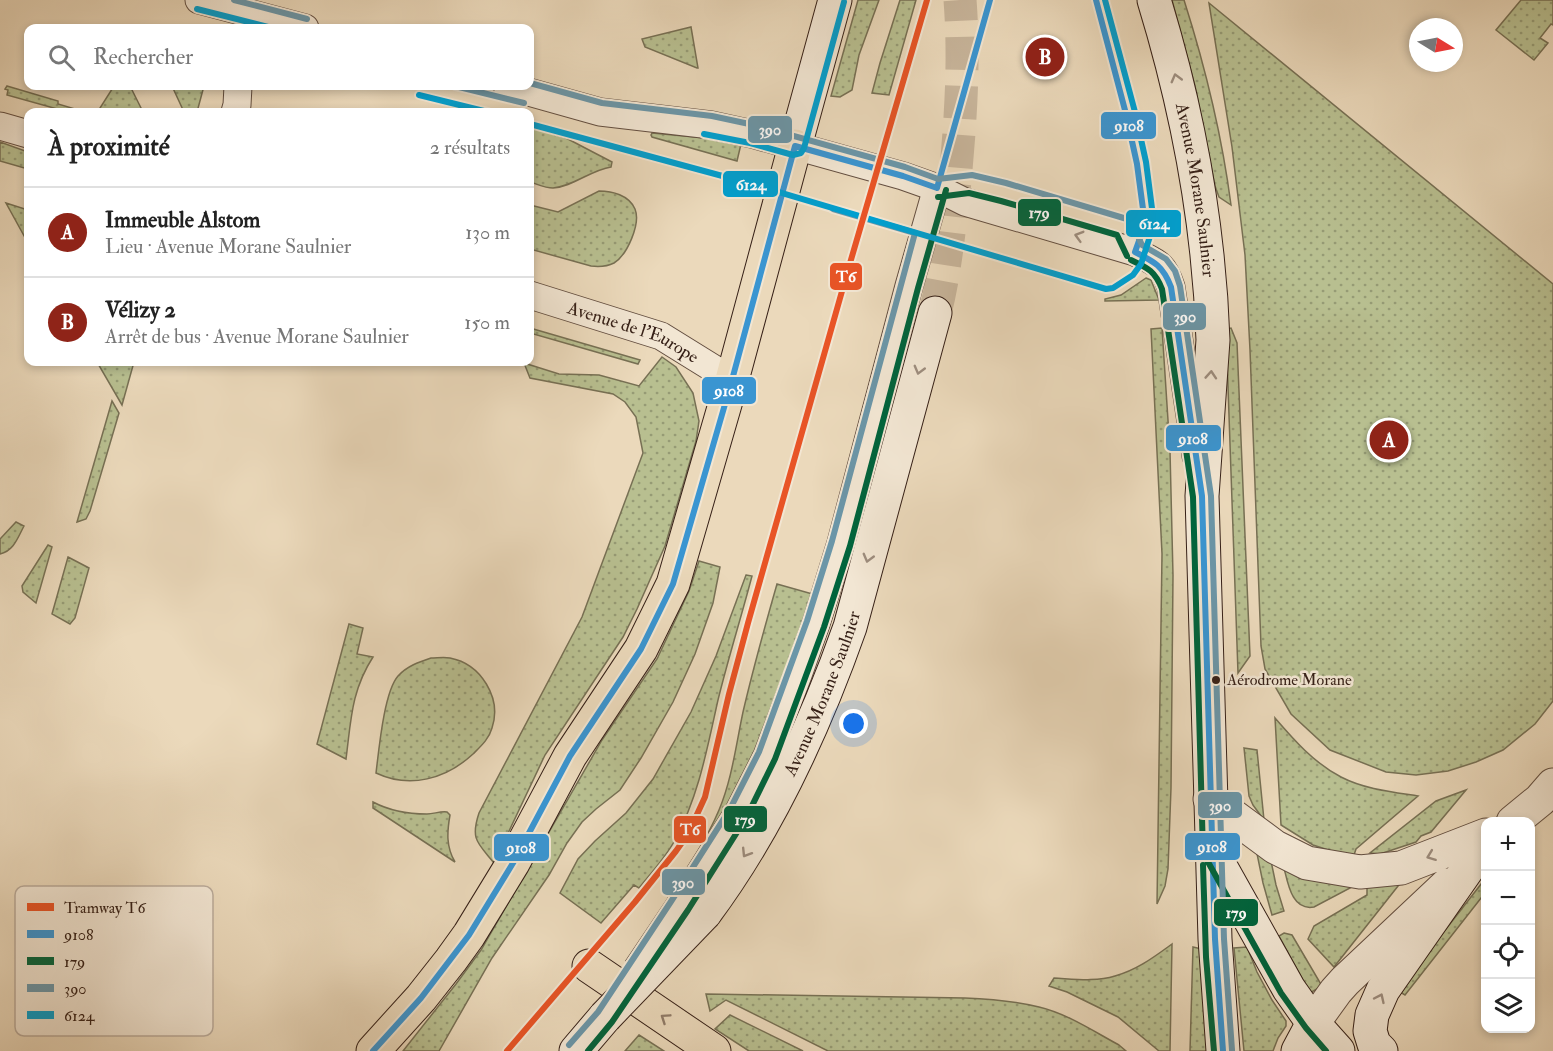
<!DOCTYPE html>
<html lang="fr">
<meta charset="utf-8">
<style>
body{margin:0;font-family:"IM FELL Double Pica",serif;background:#f2f2f2;color:#222}
.controls{position:absolute;right:18px;bottom:18px;display:grid;overflow:hidden;border-radius:12px;box-shadow:0 3px 9px #0003}
.controls button{width:54px;height:54px;display:grid;place-items:center;padding:0;border:0;border-bottom:2px solid #e0e0e0;background:#fff;color:#222;font:30px sans-serif}
.compass{position:absolute;left:1409px;top:18px;width:54px;height:54px;border-radius:50%;background:#fff;box-shadow:0 3px 9px #0003;rotate:100deg}
.you{position:absolute;left:854px;top:724px;width:21px;height:21px;margin:-15px;border:4px solid #fff;border-radius:50%;background:#1a73e8;box-shadow:0 0 0 9px #1a73e833}
.badge{display:grid;place-items:center;width:39px;height:39px;border-radius:50%;background:#8f2418;color:#fff;font-size:20px;font-weight:700}
.pin{position:absolute;translate:-50% -50%;border:3px solid #fff;box-shadow:0 2px 6px #0006}
.list{margin:0;padding:0;list-style:none}
h2{display:flex;justify-content:space-between;align-items:center;height:78px;margin:0;padding:0 24px;font-size:26px}
h2 small{font-size:20px;font-weight:400;color:#767676}
.list li{display:grid;grid-template-columns:39px 1fr auto;gap:18px;align-items:center;box-sizing:border-box;height:90px;padding:0 24px;border-top:2px solid #e0e0e0}
.list b{display:block;font-size:22px;white-space:nowrap}
.list p{margin:0;font-size:20px;white-space:nowrap;color:#767676}
.list em{font-size:20px;font-style:normal;color:#767676}
.icon{flex:none;width:33px;height:33px;fill:none;stroke:currentColor;stroke-width:2;stroke-linecap:round;stroke-linejoin:round}
.map{position:relative;flex:none;width:1553px;height:1051px;overflow:hidden}
.search{position:absolute;background:#fff;box-shadow:0 3px 9px #0003;left:24px;top:24px;width:510px;height:66px;display:flex;align-items:center;gap:15px;box-sizing:border-box;padding:0 21px;border-radius:12px;color:#767676;font-size:22px}
.panel{position:absolute;background:#fff;box-shadow:0 3px 9px #0003;left:24px;top:108px;width:510px;height:258px;border-radius:12px}
.map>svg:first-child{display:block}
</style>
<div class="map">
<svg width="1553" height="1051" viewBox="0 0 1553 1051">
<defs>
<pattern id="grass-dots" width="8" height="8" patternUnits="userSpaceOnUse" patternTransform="scale(1.5)"><rect width="8" height="8" fill="#b8bf90"/><path d="M2 2h.1M6 6h.1" fill="none" stroke="#969b75" stroke-width="1.8" stroke-linecap="round"/></pattern>
</defs>
<rect width="100%" height="100%" fill="#ebd9bb"/>
<filter id="stains"><feTurbulence type="fractalNoise" baseFrequency=".00333" numOctaves="4"/><feColorMatrix values="0 0 0 0 .2 0 0 0 0 .09 0 0 0 0 .02 0 0 0 .5 -.17"/></filter>
<radialGradient id="worn" r=".72"><stop offset=".6" stop-color="#630" stop-opacity="0"/><stop offset="1" stop-color="#630" stop-opacity=".3"/></radialGradient>
<!-- grass -->
<path fill="url(#grass-dots)" stroke="#777054" stroke-width="1.5" d="M858,0h21l-20,55 -7,35 -12,7 -9,-1z
M900,0h16l-27,95 -17,-2 8,-30z
M1172,0h12c21,66 38,136 47,205l-12,-8 -4,-11 -20,-100z
M1521,0h32v25l-2,-1 -11,14 8,5 -14,17 -38,-30z
M1209,3l344,281v417l-18,23 -32,26 -27,12 -28,9 -32,4 -30,-3 -56,-22 -39,-36 -26,-45 -4,-23 -11,-296 -5,-95 -13,-108z
M691,27l7,41h-1l-52,-21 -3,-8z
M7,86l51,15v3l17,5 -4,3h-3l-61,-17 1,-5 -3,-1z
M114,86h16l13,26h-34l-7,-1 -2,-3z
M172,86h32l-7,26h-13z
M530,127l36,11 46,24 -1,5c-20,3 -39,20 -58,21 -8,0 -16,-4 -23,-6z
M652,133l64,6 25,5 -4,17 -85,-24 -1,-2z
M0,142l28,10v17l-28,-8z
M599,191c13,0 30,4 36,18 6,15 -8,46 -21,54 -8,4 -15,4 -23,3l-61,-17v-44l28,7z
M6,203l22,7v33z
M1146,278l5,2 8,20 -54,1v-2l16,-4z
M530,328l110,32 -2,4 -108,-31z
M1162,328l8,123 3,124 -2,213 -3,81 -3,17 -8,18 5,-350 -11,-225z
M1231,328l6,15 13,313 -12,17 -12,-344z
M662,357l14,10 17,26 6,28 -3,20 -31,105 -28,63 -14,28 -78,118 -51,108c-16,-20 -24,-23 -15,-50l103,-196 61,-164 -7,-36 -11,-15 -12,-8 -83,-16 -6,-15 35,11 40,1 40,11z
M97,362h37l-12,43z
M112,401l7,12 -29,98 -4,8 -9,3z
M16,522l8,4c-6,11 -10,25 -24,28v-15z
M48,545l4,2 -16,56 -13,-11 -1,-6z
M68,557l21,11 -14,50 -5,6 -18,-10z
M699,561l21,6 -7,36 -18,51 -22,48 -32,56 -21,32 -24,19 -14,13 -15,21 -18,32 -57,83 -53,93h-36l53,-67 25,-34 121,-210 55,-81 32,-68z
M746,575l6,1c-11,42 -24,83 -34,124 -11,49 -19,95 -43,140 -9,17 -24,33 -36,48l-5,-3 -33,38 -41,-30 18,-34 17,-18 31,-28 27,-34 38,-67 25,-56z
M777,584l39,11 -66,173 -77,132 -5,-4c19,-27 38,-55 51,-86 13,-31 17,-65 24,-98 10,-43 22,-86 34,-128z
M349,624l14,4 -6,26 16,3c-22,34 -22,64 -27,102l-29,-15z
M431,658c6,0 13,-1 19,0 31,6 52,40 42,70 -3,11 -11,18 -19,26 -27,25 -63,35 -97,19 3,-24 8,-81 22,-97 9,-10 21,-14 33,-18z
M1275,718c19,22 39,45 66,59 23,12 51,15 77,19l-62,53 -3,9 -40,-13 -32,-20z
M1244,748l13,2 7,70 -11,-15 -4,-9z
M1466,790l-35,42 -10,4 -5,6 -36,12 -10,-1 66,-52z
M373,802c17,9 35,12 54,12 7,0 13,-3 20,-2l3,3c-3,17 -4,32 5,47l-82,-54z
M1256,849l15,12 5,24 8,26 -12,4 -9,-32z
M1284,868l68,19 -38,20c-22,4 -26,-23 -30,-39z
M1485,879v14l-80,102 -5,-3 21,-31z
M1402,881l-68,86 -26,-28 6,-13 53,-31v-8z
M1284,933l8,2 30,51 -12,7 -31,-57z
M1172,944l-2,107h-11l-41,-34 -51,-25 -18,-6 5,-8c20,1 42,4 61,-2 22,-6 39,-19 57,-32z
M1193,947l9,2 7,102h-19z
M1247,947l10,25 15,28 14,21v5l-8,12 -5,13h-29l-10,-103z
M706,994l259,4c25,1 50,3 74,9 29,7 54,24 80,38l7,6h-298l-102,-51 -16,11z
M730,1015l73,36h-54l-34,-22z
M639,1035l25,16h-39z"/>
<g fill="none" stroke-linecap="round" stroke-linejoin="round">
<!-- secondary-tunnel -->
<path stroke="#c7b49a" stroke-width="33" stroke-dasharray="33 16" stroke-linecap="butt" d="M935,313c10,-40 14,-81 19,-122 6,-63 11,-127 6,-191"/>
<defs>
<g id="minor">
<path d="M199,0l106,28"/>
<path d="M507,86l93,26 111,13 41,9 151,42 34,12 28,14 170,50c22,11 28,11 36,35l25,169"/>
<path d="M235,112l2,-7 1,-19"/>
<path d="M0,126l28,8"/>
<path id="s1" d="M530,295l131,41 71,44"/>
<path d="M680,905l58,-92 29,-57 31,-81 18,-51 25,-81 68,-257 28,-98"/>
</g>
<path id="tertiary" d="M1210,799l65,48 32,16 53,9 41,-4 85,-33
M1513,822l27,-22 13,-15
M1313,1023l23,-32 9,-10 102,-96"/>
<g id="secondary">
<path id="s2" d="M1154,0c34,111 55,224 59,340l-11,156 13,443 8,112"/>
<path d="M795,146l40,-146"/>
<path d="M1214,855l75,134 24,34 25,28"/>
<path id="s3" d="M705,913c64,-86 109,-184 145,-286l85,-314"/>
<path d="M576,1051l29,-34"/>
<path d="M1298,1051l15,-28"/>
<path d="M1381,1051l-7,-7 -4,-13 2,-16 11,-25 90,-129"/>
</g>
<path id="trunk" d="M589,966l125,85
M373,1051l48,-53 30,-38 18,-25 44,-72 57,-107 71,-107 32,-65 59,-204 63,-234"/>
</defs>
<!-- minor casing -->
<use href="#minor" stroke="#634e40" stroke-width="29"/>
<!-- tertiary casing -->
<use href="#tertiary" stroke="#634e40" stroke-width="35"/>
<!-- secondary casing -->
<use href="#secondary" stroke="#362017" stroke-width="35"/>
<!-- trunk casing -->
<use href="#trunk" stroke="#362017" stroke-width="35"/>
<!-- minor -->
<use href="#minor" stroke="#f2e6d3" stroke-width="27"/>
<!-- tertiary -->
<use href="#tertiary" stroke="#f2e6d3" stroke-width="33"/>
<!-- secondary -->
<use href="#secondary" stroke="#f2e6d3" stroke-width="33"/>
<!-- trunk -->
<use href="#trunk" stroke="#ebd9bb" stroke-width="33"/>
<defs>
<path id="minor-bridge" d="M637,969l43,-64"/>
<path id="secondary-bridge" d="M605,1017l100,-104"/>
</defs>
<!-- minor-bridge casing -->
<use href="#minor-bridge" stroke="#634e40" stroke-width="29" stroke-linecap="butt"/>
<!-- secondary-bridge casing -->
<use href="#secondary-bridge" stroke="#362017" stroke-width="35" stroke-linecap="butt"/>
<!-- minor-bridge -->
<use href="#minor-bridge" stroke="#f2e6d3" stroke-width="27"/>
<!-- secondary-bridge -->
<use href="#secondary-bridge" stroke="#f2e6d3" stroke-width="33"/>
<defs>
<path id="bus-1" d="M1096,0l30,114 11,50 8,60 -10,28
M795,146l108,30 34,12
M937,188l53,-188
M1135,252c20,10 28,14 36,35l31,209 13,443 8,112
M373,1051l48,-53 48,-63 44,-72 57,-107 71,-107 32,-65 59,-204 63,-234"/>
<path id="bus-2" d="M938,197l31,-4 32,8 116,34 10,21
M1131,260c17,8 24,11 31,29l31,208 10,356 78,140 25,35 20,23
M1203,865l3,92 8,94
M588,1051l24,-29 76,-112 58,-92 29,-59 49,-132 26,-81 68,-258 28,-98"/>
<path id="bus-3" d="M234,0l73,19
M530,83l72,20 110,13 42,9 151,42 33,12 34,-4 34,8 121,36 4,3 11,23 24,14 9,12 5,15 31,210 13,443 8,111
M455,86l69,17
M569,1045l29,-33 74,-112 58,-91 29,-57 48,-131 25,-80 83,-308 -82,-24"/>
<path id="bus-4" d="M197,9l75,19
M419,95l69,17
M530,124l211,57 365,108 7,-1 20,-13 8,-11 13,-40 -8,-62 -11,-50 -30,-112
M704,134l46,9 43,12 8,-2 3,-5 40,-146"/>
</defs>
<!-- bus-1 casing -->
<use href="#bus-1" stroke="#f2e6d3" stroke-width="10"/>
<!-- bus-2 casing -->
<use href="#bus-2" stroke="#f2e6d3" stroke-width="10"/>
<!-- bus-3 casing -->
<use href="#bus-3" stroke="#f2e6d3" stroke-width="10"/>
<!-- bus-4 casing -->
<use href="#bus-4" stroke="#f2e6d3" stroke-width="10"/>
<!-- bus-1 -->
<use href="#bus-1" stroke="#3a95d1" stroke-width="6"/>
<!-- bus-2 -->
<use href="#bus-2" stroke="#00643c" stroke-width="6"/>
<!-- bus-3 -->
<use href="#bus-3" stroke="#6b96a8" stroke-width="6"/>
<!-- bus-4 -->
<use href="#bus-4" stroke="#009fcf" stroke-width="6"/>
<defs>
<path id="tram-1" d="M507,1051l128,-149 41,-51 12,-17 17,-37 24,-103 19,-71 100,-353 79,-270"/>
</defs>
<!-- tram-1 casing -->
<use href="#tram-1" stroke="#f2e6d3" stroke-width="10"/>
<!-- tram-1 -->
<use href="#tram-1" stroke="#e85426" stroke-width="6"/>
</g>
<!-- one-way arrows -->
<defs><path id="oneway-chevron" d="M-2-3.5L2.5 0L-2 3.5" fill="none" stroke-width="1.6" stroke-linecap="round" stroke-linejoin="round" transform="scale(1.5)"/></defs>
<g stroke="#9d8d7e">
<use href="#oneway-chevron" transform="translate(1176 78) rotate(-105)"/>
<use href="#oneway-chevron" transform="translate(1079 236) rotate(-164)"/>
<use href="#oneway-chevron" transform="translate(919 370) rotate(105)"/>
<use href="#oneway-chevron" transform="translate(1211 375) rotate(-86)"/>
<use href="#oneway-chevron" transform="translate(868 558) rotate(105)"/>
<use href="#oneway-chevron" transform="translate(746 853) rotate(122)"/>
<use href="#oneway-chevron" transform="translate(1431 856) rotate(159)"/>
<use href="#oneway-chevron" transform="translate(1380 998) rotate(-65)"/>
</g>
<use stroke="#907c69" href="#oneway-chevron" transform="translate(665 1018) rotate(-146)"/>
<!-- markers -->
<circle fill="#362017" stroke="#f2e6d3" stroke-width="2" cx="1216" cy="680" r="5"/>
<g text-anchor="middle" dominant-baseline="central" stroke-width="5" stroke-linejoin="round" paint-order="stroke">
<!-- bus labels -->
<g font-size="16" fill="#362017" stroke="#f2e6d3" text-anchor="start">
<text x="1227" y="680">Aérodrome Morane</text>
</g>
<!-- street labels -->
<g font-size="18" fill="#362017" stroke="#f2e6d3">
<text stroke="none"><textPath href="#s2" startOffset="195">Avenue Morane Saulnier</textPath></text>
<text stroke="none"><textPath href="#s1" startOffset="110">Avenue de l'Europe</textPath></text>
<text stroke="none"><textPath href="#s3" startOffset="250">Avenue Morane Saulnier</textPath></text>
</g>
</g>
<!-- legend -->
<rect x="15" y="886" width="198" height="150" rx="9" fill="#f2e6d3" stroke="#baab9b" stroke-width="1.5"/>
<rect x="27" y="903" width="27" height="8" fill="#e85426"/>
<rect x="27" y="930" width="27" height="8" fill="#3a95d1"/>
<rect x="27" y="957" width="27" height="8" fill="#00643c"/>
<rect x="27" y="984" width="27" height="8" fill="#6b96a8"/>
<rect x="27" y="1011" width="27" height="8" fill="#009fcf"/>
<g font-size="16" fill="#362017">
<text x="64" y="913">Tramway T6</text>
<text x="64" y="940">9108</text>
<text x="64" y="967">179</text>
<text x="64" y="994">390</text>
<text x="64" y="1021">6124</text>
</g>
<g stroke="#f2e6d3" stroke-width="2">
<rect x="1100" y="111" width="57" height="29" rx="6" fill="#3a95d1"/>
<rect x="747" y="115" width="46" height="29" rx="6" fill="#6b96a8"/>
<rect x="722" y="170" width="57" height="28" rx="6" fill="#009fcf"/>
<rect x="1017" y="198" width="45" height="29" rx="6" fill="#00643c"/>
<rect x="1125" y="209" width="57" height="29" rx="6" fill="#009fcf"/>
<rect x="829" y="262" width="34" height="29" rx="6" fill="#e85426"/>
<rect x="1162" y="302" width="45" height="29" rx="6" fill="#6b96a8"/>
<rect x="701" y="376" width="56" height="29" rx="6" fill="#3a95d1"/>
<rect x="1165" y="424" width="57" height="28" rx="6" fill="#3a95d1"/>
<rect x="1197" y="791" width="46" height="28" rx="6" fill="#6b96a8"/>
<rect x="723" y="805" width="45" height="28" rx="6" fill="#00643c"/>
<rect x="673" y="815" width="34" height="29" rx="6" fill="#e85426"/>
<rect x="1184" y="832" width="57" height="29" rx="6" fill="#3a95d1"/>
<rect x="493" y="833" width="57" height="29" rx="6" fill="#3a95d1"/>
<rect x="661" y="868" width="45" height="28" rx="6" fill="#6b96a8"/>
<rect x="1213" y="898" width="46" height="29" rx="6" fill="#00643c"/>
</g>
<g font-size="16" text-anchor="middle" font-weight="bold" fill="#fff">
<text x="1129" y="131">9108</text>
<text x="770" y="135">390</text>
<text x="751" y="190">6124</text>
<text x="1039" y="218">179</text>
<text x="1154" y="229">6124</text>
<text x="846" y="282">T6</text>
<text x="1185" y="322">390</text>
<text x="729" y="396">9108</text>
<text x="1193" y="444">9108</text>
<text x="1220" y="811">390</text>
<text x="745" y="825">179</text>
<text x="690" y="835">T6</text>
<text x="1212" y="852">9108</text>
<text x="521" y="853">9108</text>
<text x="683" y="888">390</text>
<text x="1236" y="918">179</text>
</g>
<rect width="100%" height="100%" filter="url(#stains)"/>
<rect width="100%" height="100%" fill="url(#worn)"/>
</svg>
<div class="controls">
<button>+</button>
<button>−</button>
<button><svg class="icon" aria-label="locate" viewBox="0 0 24 24"><circle cx="12" cy="12" r="6"/><path d="M12 2v4M12 18v4M2 12h4M18 12h4"/></svg></button>
<button><svg class="icon" aria-label="layers" viewBox="0 0 24 24"><path d="M12 4l9 5-9 5-9-5zM3 14l9 5 9-5"/></svg></button>
</div>
<svg class="compass" viewBox="-18 -18 36 36"><path d="M0-13l5 13h-10z" fill="#e53935"/><path d="M0 13l5-13h-10z" fill="#767676"/></svg>
<div class="you"></div>
<div class="pin badge" style="left:1389px;top:440px">A</div>
<div class="pin badge" style="left:1045px;top:57px">B</div>
<div class="search"><svg class="icon" aria-label="search" viewBox="0 0 24 24"><circle cx="10" cy="10" r="6"/><path d="M15 15l6 6"/></svg>Rechercher</div>
<section class="panel">
<h2>À proximité<small>2 résultats</small></h2>
<ul class="list">
<li><span class="badge">A</span><div><b>Immeuble Alstom</b><p>Lieu · Avenue Morane Saulnier</p></div><em>130 m</em></li>
<li><span class="badge">B</span><div><b>Vélizy 2</b><p>Arrêt de bus · Avenue Morane Saulnier</p></div><em>150 m</em></li>
</ul>
</section>
</div>
